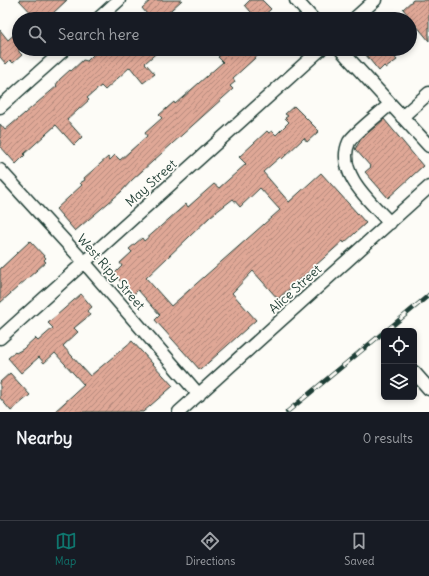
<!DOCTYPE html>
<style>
body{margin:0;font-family:Delius,sans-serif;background:#20242c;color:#f1f3f6}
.controls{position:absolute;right:12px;bottom:12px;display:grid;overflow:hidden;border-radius:6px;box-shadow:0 2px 6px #0003}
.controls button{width:36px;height:36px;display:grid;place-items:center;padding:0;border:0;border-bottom:1px solid #363941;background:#171b24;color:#f1f3f6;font:20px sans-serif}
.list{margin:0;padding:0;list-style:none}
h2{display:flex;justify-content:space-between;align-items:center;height:52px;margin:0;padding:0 16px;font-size:17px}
h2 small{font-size:13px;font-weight:400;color:#9ea1a6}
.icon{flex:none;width:22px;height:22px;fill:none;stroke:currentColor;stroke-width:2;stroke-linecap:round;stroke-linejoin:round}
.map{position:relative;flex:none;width:429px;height:412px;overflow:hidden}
.search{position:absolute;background:#171b24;box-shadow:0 2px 6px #0003;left:12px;right:12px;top:12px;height:44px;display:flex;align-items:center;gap:10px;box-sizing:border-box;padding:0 14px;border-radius:22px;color:#9ea1a6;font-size:15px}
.sheet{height:108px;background:#171b24}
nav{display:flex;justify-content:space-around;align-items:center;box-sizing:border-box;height:56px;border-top:1px solid #363941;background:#171b24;font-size:11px;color:#9ea1a6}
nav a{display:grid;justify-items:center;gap:2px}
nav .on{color:#0f766e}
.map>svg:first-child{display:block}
</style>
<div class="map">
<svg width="429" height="412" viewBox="0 0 429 412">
<defs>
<pattern id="building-hatch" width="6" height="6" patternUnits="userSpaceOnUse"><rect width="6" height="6" fill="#dfa796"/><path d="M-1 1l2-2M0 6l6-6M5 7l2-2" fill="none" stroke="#b4897b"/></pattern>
</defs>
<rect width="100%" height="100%" fill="#fdfcf7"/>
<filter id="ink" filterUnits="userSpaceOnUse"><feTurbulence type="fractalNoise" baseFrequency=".025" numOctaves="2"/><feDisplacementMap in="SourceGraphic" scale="8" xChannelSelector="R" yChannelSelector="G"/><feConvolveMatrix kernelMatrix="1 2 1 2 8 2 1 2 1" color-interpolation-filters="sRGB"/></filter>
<g filter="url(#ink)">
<!-- building -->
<path fill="url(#building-hatch)" stroke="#1f3d34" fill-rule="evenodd" d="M19,0h48l-16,15 4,4h-18z
M151,0h31l-21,19h-10l-9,-11z
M250,0h12l9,9 -11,10h-3l-12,-14z
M413,0h16v41l-26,-32z
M0,30l8,10 11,-10v22l3,3 -9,8 -3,-3 -4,4 -6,-7z
M99,49h62l-16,14 10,11 -12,9 -13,-16 -25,23 -4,-4 -14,12 2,2 -22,20 15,17 -8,8 -18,-20 -32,29 1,1 -9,9 -16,-18v-22l5,6 52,-44 -1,-1 4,-6 10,-9 1,1 12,-11 4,1z
M227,49h38l-32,29 2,4 -5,4 3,3 -101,91 -11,12 -46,39 -19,-22 26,-24 -2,-2 5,-3 -1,-2 24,-21 2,3 5,-5 5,5 27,-24 -2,-3 17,-15 -3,-3 15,-13 1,2 48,-42 -5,-5z
M361,49h27l9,11 -11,8 -2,-2 -5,5z
M294,106l25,25 -12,11 -3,-4 -22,21 -2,-2 -17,15 26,30 32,-29 45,50 -22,20 -1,-2 -65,58 -25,-28 -21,22 24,27 -56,50 -45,-50 5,-5 -22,-25 -5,5 -19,-21 8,-8 -2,-3 12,-11 -3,-3 13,-11 2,3 42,-37 2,3 26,-23 5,4 27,-24 -7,-7 28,-26 2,2 3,-2 4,4 13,-13 -4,-4 3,-2 -3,-2zM260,188l20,22 -109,96 -25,-28 65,-62 22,-17 7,8z
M384,119l39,47 -35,32 -23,-26 6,-5 -16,-18 6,-10z
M30,241l16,17 -2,2 2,2 -46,41v-34z
M81,294l11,13 -5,4 3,4 -16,13 4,4 -15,14 27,30 42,-35 41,45 -30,26h-89l30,-27 -29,-32 -11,10 -5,-6 -18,16 -13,-15 7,-6 1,1 7,-4 12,-11 3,3 15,-13 -5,-5z
M10,373l20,22 -19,16 -11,-13v-16z"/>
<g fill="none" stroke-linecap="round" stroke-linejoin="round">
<defs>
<path id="minor" d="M296,0l17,19
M98,19l21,-19
M354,19l21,-19
M340,49l89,97
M0,107l65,-58
M402,117l27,-24
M0,170l84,92 115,133
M390,223c-18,-20 -55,-50 -41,-81 4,-8 33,-30 41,-38
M0,338l321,-289
M414,372l15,17
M179,412l250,-225"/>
</defs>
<!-- minor casing -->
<use href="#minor" stroke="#1f3d34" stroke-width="15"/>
<!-- minor -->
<use href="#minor" stroke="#fdfcf7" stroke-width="12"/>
<defs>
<path id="rail" d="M386,331l43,-36
M287,412l97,-80"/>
</defs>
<!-- rail casing -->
<use href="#rail" stroke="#1f3d34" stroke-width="4.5"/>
<!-- rail -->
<use href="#rail" stroke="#fdfcf7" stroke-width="3" stroke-dasharray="9" stroke-linecap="butt"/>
</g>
</g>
<g text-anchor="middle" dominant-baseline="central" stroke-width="3.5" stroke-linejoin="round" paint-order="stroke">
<!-- street labels -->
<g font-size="13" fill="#1f3d34" stroke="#fdfcf7">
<text transform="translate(151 183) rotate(-42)">May Street</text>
<text transform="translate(111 272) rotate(49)">West Ripy Street</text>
<text transform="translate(295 289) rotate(-42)">Alice Street</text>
</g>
</g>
</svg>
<div class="controls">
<button><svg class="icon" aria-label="locate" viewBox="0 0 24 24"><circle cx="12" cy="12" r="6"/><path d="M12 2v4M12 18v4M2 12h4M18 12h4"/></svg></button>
<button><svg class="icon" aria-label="layers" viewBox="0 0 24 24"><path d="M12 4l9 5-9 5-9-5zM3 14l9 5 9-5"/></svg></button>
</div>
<div class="search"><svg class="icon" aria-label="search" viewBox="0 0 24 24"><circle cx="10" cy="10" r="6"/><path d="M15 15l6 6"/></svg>Search here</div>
</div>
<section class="sheet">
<h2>Nearby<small>0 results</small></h2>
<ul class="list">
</ul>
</section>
<nav>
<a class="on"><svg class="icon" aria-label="map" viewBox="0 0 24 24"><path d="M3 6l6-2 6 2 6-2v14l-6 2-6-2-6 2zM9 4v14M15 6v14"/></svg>Map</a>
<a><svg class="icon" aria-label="directions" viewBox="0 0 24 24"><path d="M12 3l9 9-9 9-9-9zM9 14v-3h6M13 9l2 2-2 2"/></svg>Directions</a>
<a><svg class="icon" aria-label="saved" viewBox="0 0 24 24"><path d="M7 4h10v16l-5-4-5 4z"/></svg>Saved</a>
</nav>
